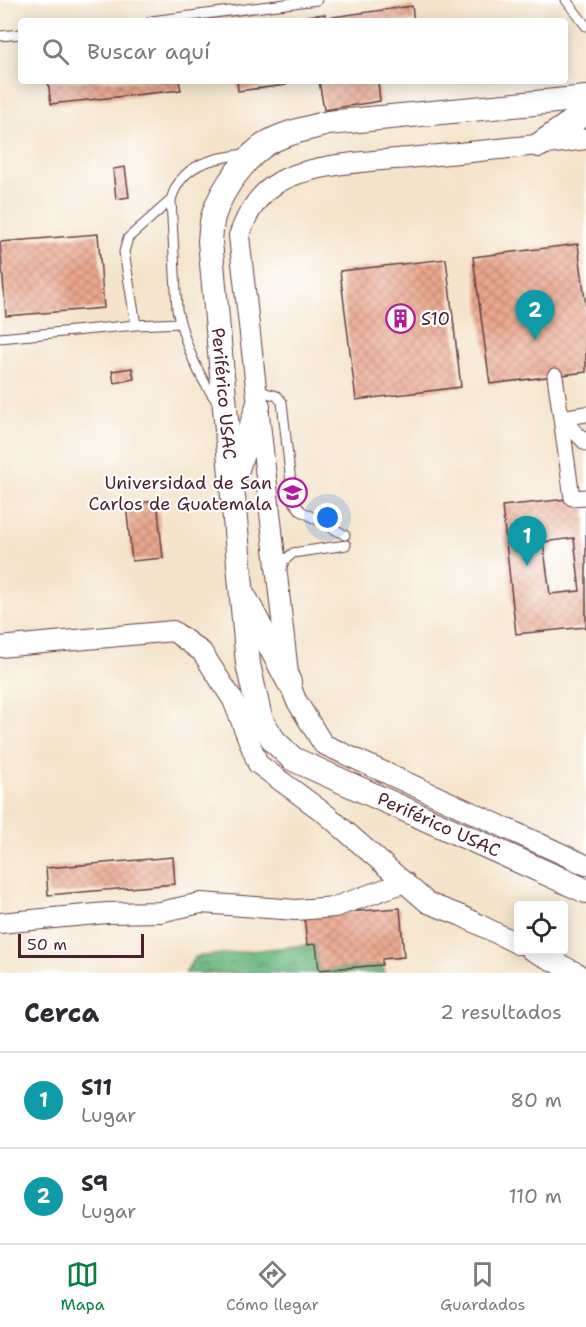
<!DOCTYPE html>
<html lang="es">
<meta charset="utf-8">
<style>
body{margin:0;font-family:"Shantell Sans",sans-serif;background:#f7f7f7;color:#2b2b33}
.controls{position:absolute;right:18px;bottom:18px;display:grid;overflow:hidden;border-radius:6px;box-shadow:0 3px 15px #0003}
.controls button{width:54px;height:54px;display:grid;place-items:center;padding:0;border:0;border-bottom:2px solid #e1e1e2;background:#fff;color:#2b2b33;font:30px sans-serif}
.scale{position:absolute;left:18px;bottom:15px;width:126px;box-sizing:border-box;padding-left:6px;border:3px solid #4a1f2b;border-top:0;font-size:16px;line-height:21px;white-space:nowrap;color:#4a1f2b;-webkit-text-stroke:4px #fff;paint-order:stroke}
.you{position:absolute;left:328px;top:518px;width:21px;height:21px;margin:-15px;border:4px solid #fff;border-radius:50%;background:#1a73e8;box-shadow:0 0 0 9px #1a73e833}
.badge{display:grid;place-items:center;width:39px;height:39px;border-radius:50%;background:#0b8043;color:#fff;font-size:20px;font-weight:700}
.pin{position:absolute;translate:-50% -50px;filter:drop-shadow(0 2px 3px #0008)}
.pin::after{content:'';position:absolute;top:32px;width:21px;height:18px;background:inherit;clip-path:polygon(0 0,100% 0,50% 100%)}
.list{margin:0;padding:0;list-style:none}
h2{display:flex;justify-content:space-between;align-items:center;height:78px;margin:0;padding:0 24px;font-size:26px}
h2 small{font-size:20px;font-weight:400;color:#7c7c81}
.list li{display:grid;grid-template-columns:39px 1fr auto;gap:18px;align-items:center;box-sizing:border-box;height:96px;padding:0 24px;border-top:2px solid #e1e1e2}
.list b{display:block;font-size:22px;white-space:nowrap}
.list p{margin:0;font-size:20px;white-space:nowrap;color:#7c7c81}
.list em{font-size:20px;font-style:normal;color:#7c7c81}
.icon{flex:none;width:33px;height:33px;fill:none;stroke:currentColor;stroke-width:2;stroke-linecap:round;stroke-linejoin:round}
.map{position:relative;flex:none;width:586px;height:973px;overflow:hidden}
.search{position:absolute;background:#fff;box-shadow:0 3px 15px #0003;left:18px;right:18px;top:18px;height:66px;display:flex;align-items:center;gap:15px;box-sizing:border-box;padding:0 21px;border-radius:6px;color:#7c7c81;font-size:22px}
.sheet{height:270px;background:#fff}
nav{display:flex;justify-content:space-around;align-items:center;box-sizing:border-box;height:84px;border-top:2px solid #e1e1e2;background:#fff;font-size:16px;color:#7c7c81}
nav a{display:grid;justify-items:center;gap:3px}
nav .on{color:#0b8043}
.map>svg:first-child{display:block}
</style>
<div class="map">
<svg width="586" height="973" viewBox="0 0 586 973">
<defs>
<pattern id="forest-crowns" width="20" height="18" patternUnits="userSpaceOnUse" patternTransform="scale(1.5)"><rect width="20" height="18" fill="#6cb77e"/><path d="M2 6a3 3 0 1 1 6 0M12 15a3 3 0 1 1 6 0" fill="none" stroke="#5b9467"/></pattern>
<pattern id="building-cross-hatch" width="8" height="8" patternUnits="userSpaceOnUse" patternTransform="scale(1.5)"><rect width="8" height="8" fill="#eba78d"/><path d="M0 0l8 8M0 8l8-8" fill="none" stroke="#c08773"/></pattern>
</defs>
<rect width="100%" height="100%" fill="#fff"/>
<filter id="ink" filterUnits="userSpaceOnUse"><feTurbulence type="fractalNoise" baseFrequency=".0167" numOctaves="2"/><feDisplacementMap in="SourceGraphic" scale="12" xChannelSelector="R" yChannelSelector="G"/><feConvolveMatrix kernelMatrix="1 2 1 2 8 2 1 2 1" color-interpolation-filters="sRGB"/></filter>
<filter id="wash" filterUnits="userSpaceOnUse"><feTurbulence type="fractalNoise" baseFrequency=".008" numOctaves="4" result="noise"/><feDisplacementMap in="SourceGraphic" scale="24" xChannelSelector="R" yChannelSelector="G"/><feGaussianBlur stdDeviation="1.35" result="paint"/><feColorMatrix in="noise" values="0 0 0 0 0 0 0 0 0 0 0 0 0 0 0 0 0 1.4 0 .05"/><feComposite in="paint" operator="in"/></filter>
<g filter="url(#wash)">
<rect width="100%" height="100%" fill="#f4e4cb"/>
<!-- forest -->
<path fill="url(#forest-crowns)" stroke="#5b6b54" stroke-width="1.5" d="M316,944l3,26 63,-5 3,8h-200l10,-16z"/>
<g id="blocks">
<!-- building -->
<path fill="url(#building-cross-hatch)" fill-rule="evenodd" d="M412,6l2,15h-105l-1,-5 17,-2v4z
M48,81h131l2,9 -130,14z
M237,81h49v4l-48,6z
M319,81h59l2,20 -56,9z
M125,167l4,30 -13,2 -3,-30z
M98,234l6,74 -98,8 -6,-74z
M578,244l8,64v64l-96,12 -17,-127z
M446,259l15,128 -105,13 -16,-129z
M132,368l2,11 -20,4 -2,-12z
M586,497v130l-70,7 -14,-128zM574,538l6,53 -30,3 -7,-52z
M157,501l6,57 -31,3 -6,-57z
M173,857l2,27 -127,11 -2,-27z
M400,908l4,49 -22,2v6l-63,5 -3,-26 -9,1 -3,-30z"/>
</g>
</g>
<g filter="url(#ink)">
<use href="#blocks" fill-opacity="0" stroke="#643d43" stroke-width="1.5"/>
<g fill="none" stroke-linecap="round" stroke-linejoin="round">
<defs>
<path id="service" d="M566,0l20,26
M151,21l166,-21
M0,36l21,-2
M171,200l-43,38 -4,14 12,73 44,-2
M0,338l136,-13
M256,390l21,6 5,6 11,99 8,10 44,24
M218,403c-21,-28 -33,-59 -41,-93l-6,-110c10,-36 41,-42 74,-46
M281,571l3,-10 9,-8 53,-8"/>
<path id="pedestrian" d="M555,376l6,42 25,25
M586,414l-25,4 11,80 14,-1"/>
<path id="minor" d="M586,139c-59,8 -118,13 -177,19 -37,3 -99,6 -130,24 -20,11 -33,33 -40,54l50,446 7,18 27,44 263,121
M0,647l173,-16 29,21 31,48 25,64 69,51 101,88 34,13 56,28
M0,923l107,-10 53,-1 41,-9 95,7 39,-3 70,-25
M531,950l46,23"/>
<g id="tertiary">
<path id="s1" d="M586,98l-258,25c-18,5 -36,8 -53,16 -26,12 -53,49 -61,75 -3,8 -3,18 -4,27l38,423 12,54 14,23 19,18 293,132"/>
<path d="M539,145l47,-33"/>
<path d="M235,475l23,-69"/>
<path d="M246,600l43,82"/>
</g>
</defs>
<!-- service casing -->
<use href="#service" stroke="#643d43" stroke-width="11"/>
<!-- pedestrian casing -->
<use href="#pedestrian" stroke="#643d43" stroke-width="17"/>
<!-- minor casing -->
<use href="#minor" stroke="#643d43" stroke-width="22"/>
<!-- tertiary casing -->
<use href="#tertiary" stroke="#643d43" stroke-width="26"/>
<!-- service -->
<use href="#service" stroke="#fff" stroke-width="9"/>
<!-- pedestrian -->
<use href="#pedestrian" stroke="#fff" stroke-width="15"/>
<!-- minor -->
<use href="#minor" stroke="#fff" stroke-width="20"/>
<!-- tertiary -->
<use href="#tertiary" stroke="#fff" stroke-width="24"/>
</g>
</g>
<!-- icons -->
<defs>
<symbol id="building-ring" viewBox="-11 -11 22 22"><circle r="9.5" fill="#fff" stroke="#b5179e" stroke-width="1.5"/><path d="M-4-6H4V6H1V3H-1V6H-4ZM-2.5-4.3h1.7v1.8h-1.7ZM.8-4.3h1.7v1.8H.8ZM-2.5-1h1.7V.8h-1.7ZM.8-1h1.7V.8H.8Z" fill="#b5179e"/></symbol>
<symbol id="university-ring" viewBox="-11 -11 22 22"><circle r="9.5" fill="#fff" stroke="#b5179e" stroke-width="1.5"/><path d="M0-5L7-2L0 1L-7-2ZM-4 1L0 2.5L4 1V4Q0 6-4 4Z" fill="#b5179e"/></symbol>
</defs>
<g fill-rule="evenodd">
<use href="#building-ring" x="384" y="302" width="33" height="33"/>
<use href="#university-ring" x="276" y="476" width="33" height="33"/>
</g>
<g text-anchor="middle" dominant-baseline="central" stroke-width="4.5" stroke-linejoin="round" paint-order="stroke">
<!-- poi labels -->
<g font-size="18" fill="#4a1f2b" stroke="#fff" text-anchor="start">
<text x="421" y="319">S10</text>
<text x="272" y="483" text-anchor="end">Universidad de San<tspan x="272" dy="21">Carlos de Guatemala</tspan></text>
</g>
<!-- street labels -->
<g font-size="18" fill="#4a1f2b" stroke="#fff">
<text stroke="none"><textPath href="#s1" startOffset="594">Periférico USAC</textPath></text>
<text stroke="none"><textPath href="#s1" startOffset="1134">Periférico USAC</textPath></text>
</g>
</g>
</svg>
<div class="controls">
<button><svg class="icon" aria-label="locate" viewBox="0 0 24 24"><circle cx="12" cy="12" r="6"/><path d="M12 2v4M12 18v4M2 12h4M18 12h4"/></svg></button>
</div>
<div class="scale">50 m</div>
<div class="you"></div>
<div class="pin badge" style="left:527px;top:566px;background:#0f9aa8">1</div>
<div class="pin badge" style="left:535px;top:340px;background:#0f9aa8">2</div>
<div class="search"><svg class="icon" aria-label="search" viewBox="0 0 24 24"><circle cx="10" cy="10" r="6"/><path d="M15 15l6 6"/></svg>Buscar aquí</div>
</div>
<section class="sheet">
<h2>Cerca<small>2 resultados</small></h2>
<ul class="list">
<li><span class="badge" style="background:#0f9aa8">1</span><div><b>S11</b><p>Lugar</p></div><em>80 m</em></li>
<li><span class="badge" style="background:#0f9aa8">2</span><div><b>S9</b><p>Lugar</p></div><em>110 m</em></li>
</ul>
</section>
<nav>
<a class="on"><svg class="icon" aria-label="map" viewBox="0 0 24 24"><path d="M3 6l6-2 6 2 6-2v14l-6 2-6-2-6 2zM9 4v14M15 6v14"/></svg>Mapa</a>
<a><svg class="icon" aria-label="directions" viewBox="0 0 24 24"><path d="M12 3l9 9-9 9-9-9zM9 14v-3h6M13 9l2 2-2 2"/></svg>Cómo llegar</a>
<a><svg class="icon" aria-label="saved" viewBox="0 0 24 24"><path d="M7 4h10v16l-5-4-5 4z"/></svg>Guardados</a>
</nav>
